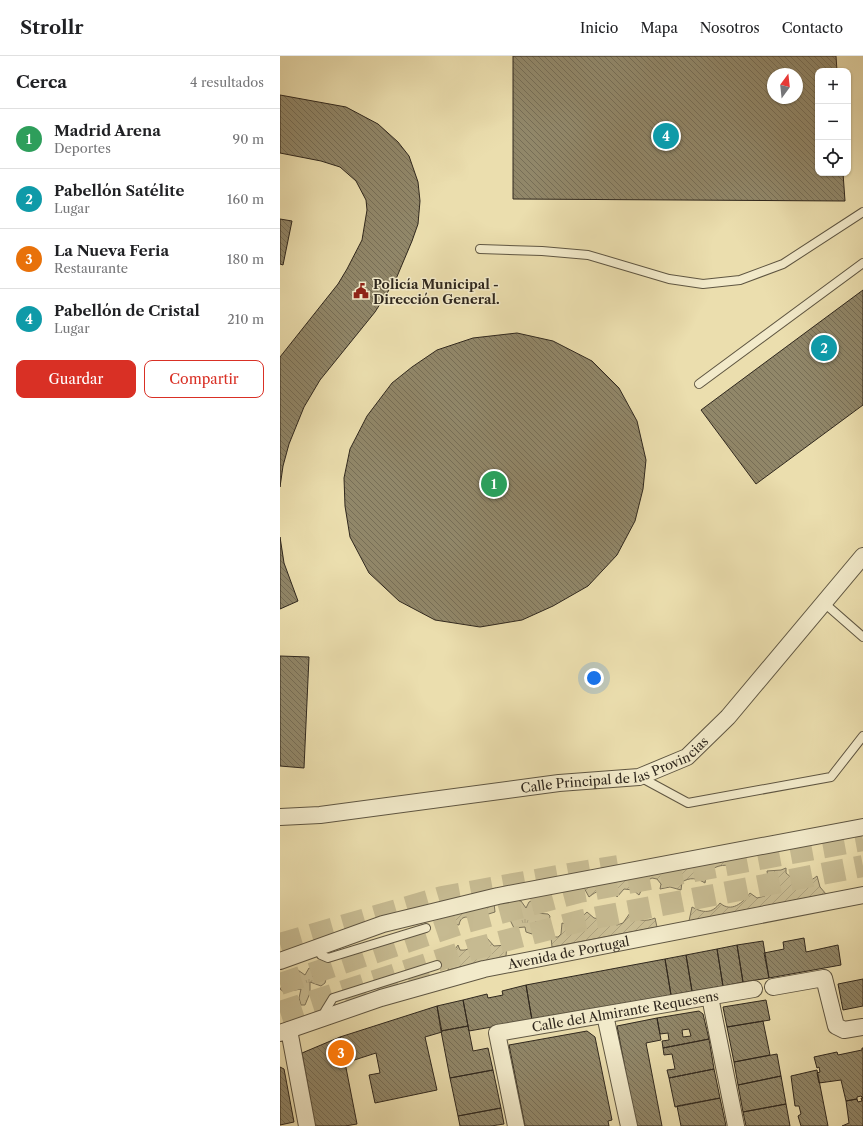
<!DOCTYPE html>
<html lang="es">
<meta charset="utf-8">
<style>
body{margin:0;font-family:"Libre Caslon Text",serif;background:#f6f6f6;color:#202124}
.controls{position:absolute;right:12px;top:12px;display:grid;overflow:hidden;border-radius:8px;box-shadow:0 1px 3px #0004}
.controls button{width:36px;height:36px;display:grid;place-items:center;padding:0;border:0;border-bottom:1px solid #e0e0e0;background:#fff;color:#202124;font:20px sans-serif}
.compass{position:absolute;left:487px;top:12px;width:36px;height:36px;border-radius:50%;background:#fff;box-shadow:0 1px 3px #0004;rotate:15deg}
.you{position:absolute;left:314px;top:622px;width:14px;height:14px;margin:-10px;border:3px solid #fff;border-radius:50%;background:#1a73e8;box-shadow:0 0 0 6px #1a73e833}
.badge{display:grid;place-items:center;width:26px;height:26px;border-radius:50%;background:#d93025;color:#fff;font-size:13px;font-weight:700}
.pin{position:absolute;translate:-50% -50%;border:2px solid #fff;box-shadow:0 1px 4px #0006}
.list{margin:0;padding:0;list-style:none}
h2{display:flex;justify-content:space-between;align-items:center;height:52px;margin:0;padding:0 16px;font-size:17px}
h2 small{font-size:13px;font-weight:400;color:#757577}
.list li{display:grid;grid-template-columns:26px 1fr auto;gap:12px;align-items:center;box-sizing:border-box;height:60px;padding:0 16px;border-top:1px solid #e0e0e0}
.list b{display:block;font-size:15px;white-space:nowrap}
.list p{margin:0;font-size:13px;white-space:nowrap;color:#757577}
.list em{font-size:13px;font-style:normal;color:#757577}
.actions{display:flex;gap:8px;padding:12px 16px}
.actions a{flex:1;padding:9px 0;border:1px solid #d93025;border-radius:8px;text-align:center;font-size:14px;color:#d93025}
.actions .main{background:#d93025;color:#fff}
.icon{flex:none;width:22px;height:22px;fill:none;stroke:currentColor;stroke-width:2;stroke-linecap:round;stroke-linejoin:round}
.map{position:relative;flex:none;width:583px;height:1070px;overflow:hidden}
header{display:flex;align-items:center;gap:24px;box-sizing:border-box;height:56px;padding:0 20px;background:#fff;border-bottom:1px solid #e0e0e0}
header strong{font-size:19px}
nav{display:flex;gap:22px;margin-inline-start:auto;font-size:14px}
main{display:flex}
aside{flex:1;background:#fff}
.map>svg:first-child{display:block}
</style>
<header>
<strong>Strollr</strong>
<nav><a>Inicio</a><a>Mapa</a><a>Nosotros</a><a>Contacto</a></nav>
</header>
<main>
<aside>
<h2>Cerca<small>4 resultados</small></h2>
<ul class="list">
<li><span class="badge" style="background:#2e9e5b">1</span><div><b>Madrid Arena</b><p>Deportes</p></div><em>90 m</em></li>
<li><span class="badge" style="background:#0f9aa8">2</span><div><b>Pabellón Satélite</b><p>Lugar</p></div><em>160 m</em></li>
<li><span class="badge" style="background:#e8710a">3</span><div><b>La Nueva Feria</b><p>Restaurante</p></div><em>180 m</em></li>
<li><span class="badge" style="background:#0f9aa8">4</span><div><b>Pabellón de Cristal</b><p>Lugar</p></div><em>210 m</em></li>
</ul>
<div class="actions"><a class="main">Guardar</a><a>Compartir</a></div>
</aside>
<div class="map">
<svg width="583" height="1070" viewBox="0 0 583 1070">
<defs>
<pattern id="grass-tufts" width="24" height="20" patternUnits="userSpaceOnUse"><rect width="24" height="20" fill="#cbbf96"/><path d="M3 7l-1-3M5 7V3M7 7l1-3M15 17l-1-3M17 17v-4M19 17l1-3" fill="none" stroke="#afa481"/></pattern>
<pattern id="garden-furrows" width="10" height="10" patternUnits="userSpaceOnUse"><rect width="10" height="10" fill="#cbbf96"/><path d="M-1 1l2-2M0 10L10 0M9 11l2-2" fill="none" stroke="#afa481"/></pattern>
<pattern id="building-back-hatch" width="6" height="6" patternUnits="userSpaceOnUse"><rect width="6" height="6" fill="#918769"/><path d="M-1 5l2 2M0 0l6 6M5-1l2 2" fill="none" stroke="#776e56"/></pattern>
</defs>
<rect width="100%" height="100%" fill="#ebdeae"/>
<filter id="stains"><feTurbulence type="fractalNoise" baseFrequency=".005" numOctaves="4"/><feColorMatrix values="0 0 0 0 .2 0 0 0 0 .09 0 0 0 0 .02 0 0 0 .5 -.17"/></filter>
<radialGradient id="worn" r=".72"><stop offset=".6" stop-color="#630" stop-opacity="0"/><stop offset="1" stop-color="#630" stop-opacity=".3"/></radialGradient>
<!-- grass -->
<path fill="url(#grass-tufts)" stroke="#7e745a" d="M255,843l3,3 -2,11 12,1 2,2 -1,5 -4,2 -10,-1v8l-3,4 -6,-2 -1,-5 -11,1 -4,-8 4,-5 -3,-5 5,-9h5l5,7 3,-6z
M15,912l10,7 4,-7h3l1,9 8,-1 5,3 -1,4 -4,3 -11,-4v11l-5,12h-4l-2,-7 2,-9 -17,3 -4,-3 4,-5 12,1 -5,-13z"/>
<!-- garden -->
<path fill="url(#garden-furrows)" stroke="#7e745a" d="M453,800v10c-15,-3 -26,3 -28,17 -8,-5 -15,-6 -23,-1l-1,8 -11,-3 -10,2 1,-5 -4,-5 -5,-1 -6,3 -7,14 -6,-5 -9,-1 -7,8c-7,-12 -18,-8 -28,0l-6,-11z
M506,812v5c10,9 19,13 31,3l3,11 6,7 -137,27 3,-14c11,6 20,7 28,-4 11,10 23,0 30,-10l7,5 8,-2 4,-10 -2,-15 14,-1z
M214,847l1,9 -13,4 -3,6c-8,-5 -18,-9 -20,3l-7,-1 -6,4 -7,-12z
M307,856l7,6 6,1 10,-5 3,9 4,2 6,-2 7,-10c6,8 16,9 25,5l2,9 -105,20 -1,-10h7l3,-3 1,-11 10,3z
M206,881l8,9 13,-1 -1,11 -58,14 2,-8 -4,-8 7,-2 5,-7 2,5c9,1 11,-3 14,-10h7z"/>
<!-- building -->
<path fill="url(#building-back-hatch)" stroke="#30281e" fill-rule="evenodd" d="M233,0h323l1,15h-19v102h25l2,28 -332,-2zM493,18h24v24h-24z
M0,39l66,12 32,17 20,18 11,14 9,26 2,19 -2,23 -6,17 -16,38 -21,33 -55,68 -16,27 -15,37 -6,22 -3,21v-130l58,-73 9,-15 15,-29 5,-30 -1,-10 -10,-19 -16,-14 -19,-6 -41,-8z
M0,163l12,2 -9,44 -3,-1z
M583,234v115l-107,79 -55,-74z
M237,277l36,8 39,20 27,27 18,33 9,39 -3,29 -8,32 -18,34 -29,31 -35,20 -31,14 -42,7 -45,-7 -36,-19 -30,-28 -19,-36 -5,-31 -1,-28 6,-29 17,-33 25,-33 20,-16 25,-17 36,-12z
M0,481l4,26 14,38 -18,8z
M0,600l29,1 -5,111 -24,-2z
M524,882l2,14 32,-7 3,20 -72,13 -5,-25 20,-4 -1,-7z
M483,885l6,37 -26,4 -6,-37z
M457,889l6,37 -20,4 -6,-37z
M437,893l6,37 -31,5 -6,-36z
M406,899l6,36 -21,4 -6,-36z
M385,903l6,36 -139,25 -6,-35z
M583,923v27l-20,4 -5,-26z
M246,929l6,35 -63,11 -6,-31 24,-6 1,4 15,-3 -1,-4z
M183,944l5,26 -27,5 -4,-25z
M486,944l4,20 -43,7 -4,-20z
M157,950l5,26 -17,5 12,53 -62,13 -6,-28 11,-2 -4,-20 -31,10 -5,-26z
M419,955l4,3 6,25 -46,9 -1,-7 7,-1 -1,-7 -8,1 -3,-16zM409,973l2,7 -8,1 -1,-7z
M377,962l4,22 -15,3 16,83h-26l-19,-100z
M483,965l7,34 -36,7 -7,-35z
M188,970l5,25 15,-3 5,22 -43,8 -9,-47z
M307,975l8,6 17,83 -4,1 1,5h-84l-16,-81z
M60,981l17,87 -12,2h-30l-13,-73z
M429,983l5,30 -45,9 -2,-8 8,-1 -3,-15 -8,1 -1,-7z
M582,992h1v50l-2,-2 -4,1v2l-11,2 -5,-21 -22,3 -2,-10 3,-1 -1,-5 -2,1 -3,-11 23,-5 1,3 24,-5z
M497,998l4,22 -43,9 -4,-23z
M0,1011l4,2 10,53 -14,3z
M434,1013l6,29 -45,9 -6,-29z
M213,1014l8,38 -43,8 -8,-38z
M537,1014l11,56h-27l-3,-10 3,-2 -2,-8h-4l-4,-30z
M501,1020l5,28 -43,8 -5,-27z
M440,1042l6,28h-45l-4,-20z
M581,1042h2v28h-21l7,-3 -3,-22 11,-2 1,3 4,-1z
M506,1048l4,22h-44l-3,-14z
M221,1052l3,16 -13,2h-31l-2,-10z"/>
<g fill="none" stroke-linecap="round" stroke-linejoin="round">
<!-- highway-tunnel -->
<path stroke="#c6ba91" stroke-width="22" stroke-dasharray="22 11" stroke-linecap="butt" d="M0,888l162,-47 127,-23 49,-8
M0,928l186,-62 113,-30 284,-52
M0,956l193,-63 111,-29 279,-54"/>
<defs>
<path id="lane" d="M200,193l62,2 46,4 81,24 34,5 37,-4 43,-16 80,-52
M419,328l164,-121
M543,546l40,35
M360,721l48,26 143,-26 32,-41
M36,891l5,8 7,3 98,-30
M46,961l-1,-6 8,-13 104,-33"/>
<g id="street">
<path id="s1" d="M0,761l40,-2 239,-32 80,-6 48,-20 41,-40 135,-161"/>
<path d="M0,905l103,-37 115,-28 365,-69"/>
<path d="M493,931l51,-9 12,48 8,4 19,-3"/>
<path d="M430,941l26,129"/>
<path d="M325,959l24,111"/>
<path d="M9,974l18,96"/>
<path id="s2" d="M0,977l101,-35 103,-29 379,-74"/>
<path id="s3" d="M236,1070l-19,-93 257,-44"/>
</g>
</defs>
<!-- lane casing -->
<use href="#lane" stroke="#5f5642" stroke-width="10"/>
<!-- street casing -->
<use href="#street" stroke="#5f5642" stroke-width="18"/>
<!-- lane -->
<use href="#lane" stroke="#f2eaca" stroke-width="8"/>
<!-- street -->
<use href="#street" stroke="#f2eaca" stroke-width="16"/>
</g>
<!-- icons -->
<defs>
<symbol id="civic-bare" viewBox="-9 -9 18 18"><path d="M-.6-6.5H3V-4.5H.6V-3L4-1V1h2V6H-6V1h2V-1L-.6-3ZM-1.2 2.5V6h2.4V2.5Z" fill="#8f2418" stroke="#f2eaca" stroke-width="2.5" paint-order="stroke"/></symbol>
</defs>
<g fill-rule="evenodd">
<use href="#civic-bare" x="70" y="224" width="22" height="22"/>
</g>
<g text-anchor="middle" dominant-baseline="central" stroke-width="3" stroke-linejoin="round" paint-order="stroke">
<!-- poi labels -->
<g font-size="13" font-weight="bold" fill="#30281e" stroke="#f2eaca" text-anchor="start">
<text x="93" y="228">Policía Municipal -<tspan x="93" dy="15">Dirección General.</tspan></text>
</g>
<!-- street labels -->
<g font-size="13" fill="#30281e" stroke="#f2eaca">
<text stroke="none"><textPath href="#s1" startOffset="341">Calle Principal de las Provincias</textPath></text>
<text stroke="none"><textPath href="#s2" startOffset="300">Avenida de Portugal</textPath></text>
<text stroke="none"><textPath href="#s3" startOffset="225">Calle del Almirante Requesens</textPath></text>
</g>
</g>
<rect width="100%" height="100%" filter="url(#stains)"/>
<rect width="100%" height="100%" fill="url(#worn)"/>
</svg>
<div class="controls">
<button>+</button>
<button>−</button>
<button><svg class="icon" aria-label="locate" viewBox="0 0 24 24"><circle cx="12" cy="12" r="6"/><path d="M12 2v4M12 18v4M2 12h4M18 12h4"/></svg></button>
</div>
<svg class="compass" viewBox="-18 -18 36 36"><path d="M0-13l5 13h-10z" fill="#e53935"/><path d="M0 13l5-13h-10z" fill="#757577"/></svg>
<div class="you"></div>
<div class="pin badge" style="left:214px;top:428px;background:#2e9e5b">1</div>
<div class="pin badge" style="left:544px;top:292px;background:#0f9aa8">2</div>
<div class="pin badge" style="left:61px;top:997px;background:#e8710a">3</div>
<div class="pin badge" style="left:386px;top:80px;background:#0f9aa8">4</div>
</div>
</main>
